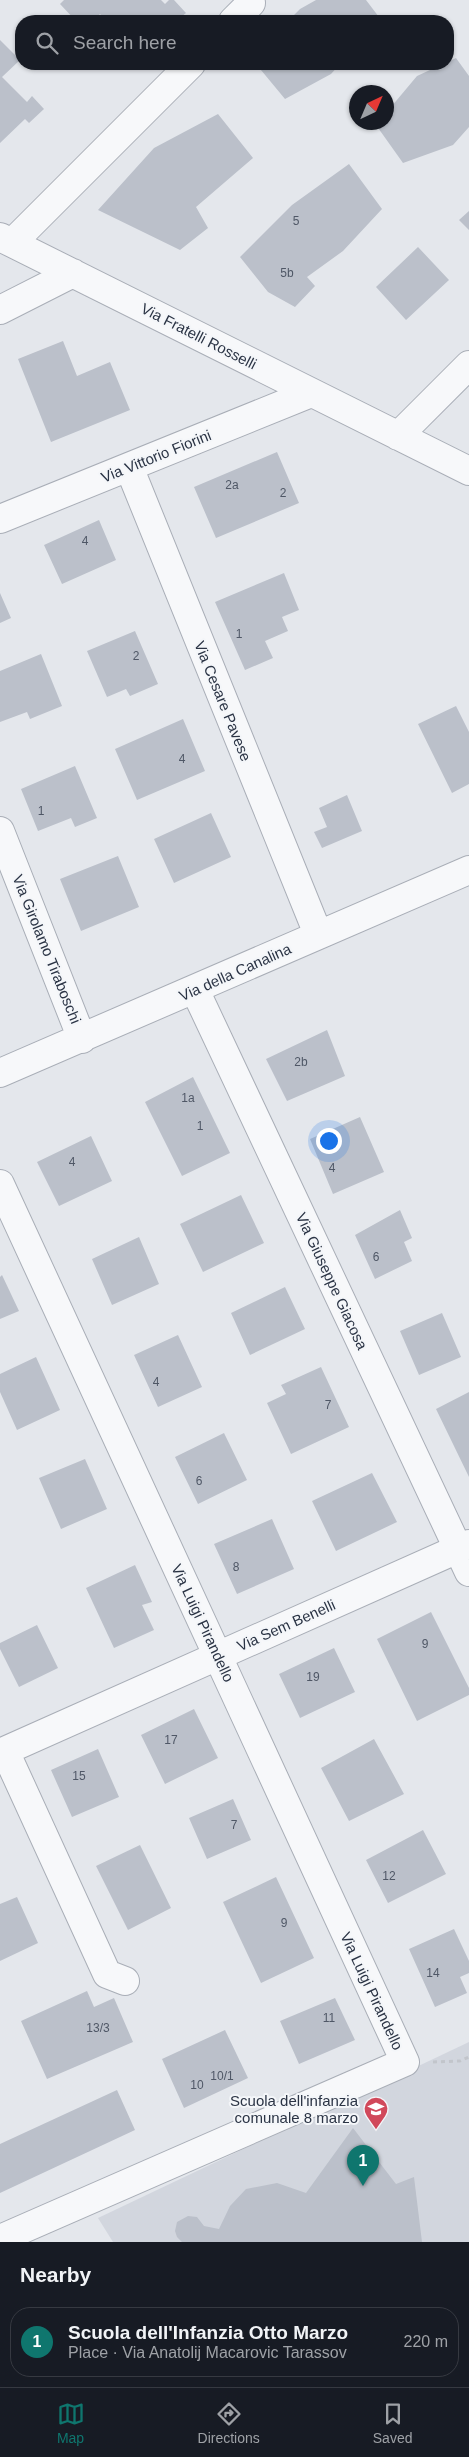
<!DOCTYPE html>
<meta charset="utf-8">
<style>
body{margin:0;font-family:Helvetica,sans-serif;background:#20242c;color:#f1f3f6}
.compass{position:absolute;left:349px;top:85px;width:45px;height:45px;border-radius:50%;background:#171b24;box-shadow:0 1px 4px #0004;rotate:44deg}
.you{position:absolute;left:328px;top:1140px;width:18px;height:18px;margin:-12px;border:4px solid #fff;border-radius:50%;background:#1a73e8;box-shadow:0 0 0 8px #1a73e833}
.badge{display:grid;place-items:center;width:32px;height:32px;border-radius:50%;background:#0f766e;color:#fff;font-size:16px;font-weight:700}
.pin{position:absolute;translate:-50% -41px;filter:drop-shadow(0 1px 2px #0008)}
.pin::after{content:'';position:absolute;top:26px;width:18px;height:15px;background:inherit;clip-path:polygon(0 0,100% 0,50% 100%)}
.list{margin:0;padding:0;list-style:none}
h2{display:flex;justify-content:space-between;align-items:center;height:65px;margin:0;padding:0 20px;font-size:21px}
h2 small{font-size:16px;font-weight:400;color:#9ea1a6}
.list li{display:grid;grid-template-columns:32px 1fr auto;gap:15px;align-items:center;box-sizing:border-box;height:70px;margin:0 10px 10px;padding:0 10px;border:1px solid #363941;border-radius:20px}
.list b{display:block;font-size:19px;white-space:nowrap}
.list p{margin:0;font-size:16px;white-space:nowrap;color:#9ea1a6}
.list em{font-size:16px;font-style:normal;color:#9ea1a6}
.icon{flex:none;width:28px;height:28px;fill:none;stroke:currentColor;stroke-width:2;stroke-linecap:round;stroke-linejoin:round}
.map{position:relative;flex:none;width:469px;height:2242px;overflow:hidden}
.search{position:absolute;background:#171b24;box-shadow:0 1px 4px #0004;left:15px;right:15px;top:15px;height:55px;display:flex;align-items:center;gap:12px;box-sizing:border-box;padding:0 18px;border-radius:20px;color:#9ea1a6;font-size:19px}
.sheet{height:145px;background:#171b24}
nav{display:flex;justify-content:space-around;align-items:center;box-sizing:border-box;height:70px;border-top:1px solid #363941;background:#171b24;font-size:14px;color:#9ea1a6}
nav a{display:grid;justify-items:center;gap:2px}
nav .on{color:#0f766e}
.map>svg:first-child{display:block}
</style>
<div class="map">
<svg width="469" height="2242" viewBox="0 0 469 2242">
<rect width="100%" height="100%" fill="#e4e7ec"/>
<!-- built -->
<path fill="#d2d6de" d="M469,2042v200h-356l-15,-24z"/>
<!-- building -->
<path fill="#bbc0ca" d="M64,0h97l4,4 4,-4h5l12,13 -10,8h-70l-6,-7 -7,7h-17l-16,-17z
M316,0h50l16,21h-94l12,-12z
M0,40l20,20 -18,17 25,25 5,-6 12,13 -15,14 -4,-4 -25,24z
M456,58l13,18v51l-16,18 -50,18 -27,-38 2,-3h8v-9l31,-37z
M256,64h84l-9,10 -46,25z
M218,114l35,44 -57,49 12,21 -28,22 -82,-40 56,-62z
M349,164l33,45 -39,42 -36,26 8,9 -20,21 -27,-15 -28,-35 52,-52z
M469,211v19l-10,-10z
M418,247l31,33 -43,40 -30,-33z
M63,341l14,35 33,-14 20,48 -79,32 -33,-83z
M277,452l22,51 -83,35 -22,-51z
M99,520l17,40 -54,24 -18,-39z
M284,573l15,37 -17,7 6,14 -23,10 8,17 -28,12 -30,-68z
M0,593l11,25 -11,5z
M135,631l23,53 -28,12 -4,-7 -19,8 -20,-46z
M41,654l21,52 -32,13 -3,-7 -27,10v-51z
M456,706l13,26v52l-17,9 -34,-69z
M183,719l22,52 -68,29 -22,-51z
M75,766l22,52 -22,9 -4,-9 -33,13 -17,-42z
M347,795l15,36 -40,17 -8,-16 13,-5 -8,-19z
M211,813l20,44 -57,26 -20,-44z
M118,856l21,51 -58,24 -21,-52z
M327,1030l18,46 -58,25 -21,-42z
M193,1077l37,76 -48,23 -37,-74z
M360,1117l24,55 -51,22 -23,-55z
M91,1136l21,45 -53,25 -22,-44z
M241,1195l23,48 -61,29 -23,-48z
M400,1210l12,28 -8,4 8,19 -37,18 -20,-44z
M139,1237l20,47 -47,21 -20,-46z
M2,1275l17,36 -19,8v-42z
M285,1287l20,42 -55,26 -19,-42z
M442,1313l19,44 -42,18 -19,-44z
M178,1335l24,52 -44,20 -24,-52z
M36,1357l24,53 -43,20 -17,-38v-18z
M321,1367l28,60 -58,27 -24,-51 19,-9 -5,-9z
M469,1392v85l-33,-68z
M224,1433l23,47 -49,24 -23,-47z
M85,1459l22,50 -46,20 -22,-51z
M372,1473l25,49 -61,29 -24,-50z
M272,1519l22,50 -57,25 -23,-50z
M135,1565l17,37 -10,3 12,25 -40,18 -28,-60z
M431,1612l38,76v7l-52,26 -40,-82z
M37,1625l21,43 -39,19 -19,-38v-6z
M334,1648l21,44 -55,26 -21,-44z
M194,1709l24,49 -53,26 -24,-49z
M374,1739l30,55 -55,27 -28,-53z
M98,1749l21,48 -47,20 -21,-47z
M233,1799l18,41 -44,19 -18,-41z
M423,1830l23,44 -58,29 -22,-43z
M140,1845l31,63 -43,22 -32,-64z
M276,1877l38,81 -53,25 -38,-81z
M17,1897l21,46 -38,18v-57z
M454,1929l15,32v12l-9,4 7,16 -32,14 -26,-58z
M87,1991l7,16 20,-9 19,44 -86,37 -26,-58z
M335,1998l20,42 -56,24 -19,-43z
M225,2030l23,48 -64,30 -22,-49z
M117,2090l18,40 -135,63v-49z
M353,2128l43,56 18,-7 8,65h-240l-5,-5 -2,-6 2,-9 11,-6 9,1 7,9 15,3 11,-23 16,-17 31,-6 29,10z"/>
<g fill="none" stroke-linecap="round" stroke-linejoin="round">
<defs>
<path id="minor" d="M233,21l18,-18
M0,237l469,234
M12,243l179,-179
M0,310l73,-37
M398,436l71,-71
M129,467l189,467
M0,519l311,-126
M0,831l82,208
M195,990l274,582
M0,1073l469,-203
M0,1184l405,878 -405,177
M5,1751l102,223 18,7
M0,1753l469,-209"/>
</defs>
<!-- minor casing -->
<use href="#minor" stroke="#a9aeb7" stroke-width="30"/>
<!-- path -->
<path stroke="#c2c5cb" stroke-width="3" stroke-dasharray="4 4" stroke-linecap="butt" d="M433,2062l27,-1 9,-4"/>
<!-- minor -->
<use href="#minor" stroke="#f7f8fa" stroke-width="28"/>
</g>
<!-- icons -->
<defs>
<symbol id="school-pin" viewBox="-11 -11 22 30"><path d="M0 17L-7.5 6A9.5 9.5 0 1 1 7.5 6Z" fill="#d1495b" stroke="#f4f6f9"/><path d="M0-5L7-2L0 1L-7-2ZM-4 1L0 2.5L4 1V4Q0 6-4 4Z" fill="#fff"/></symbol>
</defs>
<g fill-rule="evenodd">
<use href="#school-pin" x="362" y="2095" width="28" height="38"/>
</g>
<g text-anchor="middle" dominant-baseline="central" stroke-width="4" stroke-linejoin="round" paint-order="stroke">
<!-- number labels -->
<g font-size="12" fill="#4f5766">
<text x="296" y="221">5</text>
<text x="287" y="273">5b</text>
<text x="232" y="485">2a</text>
<text x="283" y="493">2</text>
<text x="85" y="541">4</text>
<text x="239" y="634">1</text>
<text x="136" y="656">2</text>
<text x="182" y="759">4</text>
<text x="41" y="811">1</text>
<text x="301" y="1062">2b</text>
<text x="188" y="1098">1a</text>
<text x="200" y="1126">1</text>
<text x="72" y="1162">4</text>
<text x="332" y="1168">4</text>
<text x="376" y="1257">6</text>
<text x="156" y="1382">4</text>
<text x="328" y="1405">7</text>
<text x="199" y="1481">6</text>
<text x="236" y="1567">8</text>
<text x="425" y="1644">9</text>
<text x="313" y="1677">19</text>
<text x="171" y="1740">17</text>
<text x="79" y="1776">15</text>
<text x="234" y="1825">7</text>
<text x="389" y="1876">12</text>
<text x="284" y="1923">9</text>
<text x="433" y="1973">14</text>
<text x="329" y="2018">11</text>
<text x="98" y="2028">13/3</text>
<text x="222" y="2076">10/1</text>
<text x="197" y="2085">10</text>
</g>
<!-- street labels -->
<g font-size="15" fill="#2b3445" stroke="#f4f6f9">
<text transform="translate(199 336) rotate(27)">Via Fratelli Rosselli</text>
<text transform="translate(156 456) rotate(-22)">Via Vittorio Fiorini</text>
<text transform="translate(223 701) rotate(68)">Via Cesare Pavese</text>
<text transform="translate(47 949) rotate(68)">Via Girolamo Tiraboschi</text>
<text transform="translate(235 972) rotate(-24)">Via della Canalina</text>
<text transform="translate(332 1281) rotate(65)">Via Giuseppe Giacosa</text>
<text transform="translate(203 1623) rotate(65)">Via Luigi Pirandello</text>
<text transform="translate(286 1625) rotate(-24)">Via Sem Benelli</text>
<text transform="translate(372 1991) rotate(65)">Via Luigi Pirandello</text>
</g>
<!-- poi labels -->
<g font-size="15" fill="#2b3445" stroke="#f4f6f9" text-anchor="end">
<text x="358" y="2100">Scuola dell'infanzia<tspan x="358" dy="17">comunale 8 marzo</tspan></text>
</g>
</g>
</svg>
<svg class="compass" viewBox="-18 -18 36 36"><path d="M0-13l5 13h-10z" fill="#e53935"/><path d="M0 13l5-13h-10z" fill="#9ea1a6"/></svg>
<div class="you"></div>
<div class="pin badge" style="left:363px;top:2186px">1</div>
<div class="search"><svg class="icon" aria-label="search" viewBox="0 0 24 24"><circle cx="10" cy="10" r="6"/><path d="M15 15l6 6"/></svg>Search here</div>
</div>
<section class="sheet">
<h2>Nearby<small></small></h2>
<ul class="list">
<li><span class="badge">1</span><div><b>Scuola dell'Infanzia Otto Marzo</b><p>Place · Via Anatolij Macarovic Tarassov</p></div><em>220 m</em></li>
</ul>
</section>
<nav>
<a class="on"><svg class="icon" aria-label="map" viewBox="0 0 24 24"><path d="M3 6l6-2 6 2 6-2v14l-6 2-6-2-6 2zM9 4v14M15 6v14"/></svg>Map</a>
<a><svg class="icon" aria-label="directions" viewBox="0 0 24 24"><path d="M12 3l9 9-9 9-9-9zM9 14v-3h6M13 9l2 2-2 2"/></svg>Directions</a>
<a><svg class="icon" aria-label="saved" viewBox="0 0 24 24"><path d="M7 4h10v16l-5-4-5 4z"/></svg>Saved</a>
</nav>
